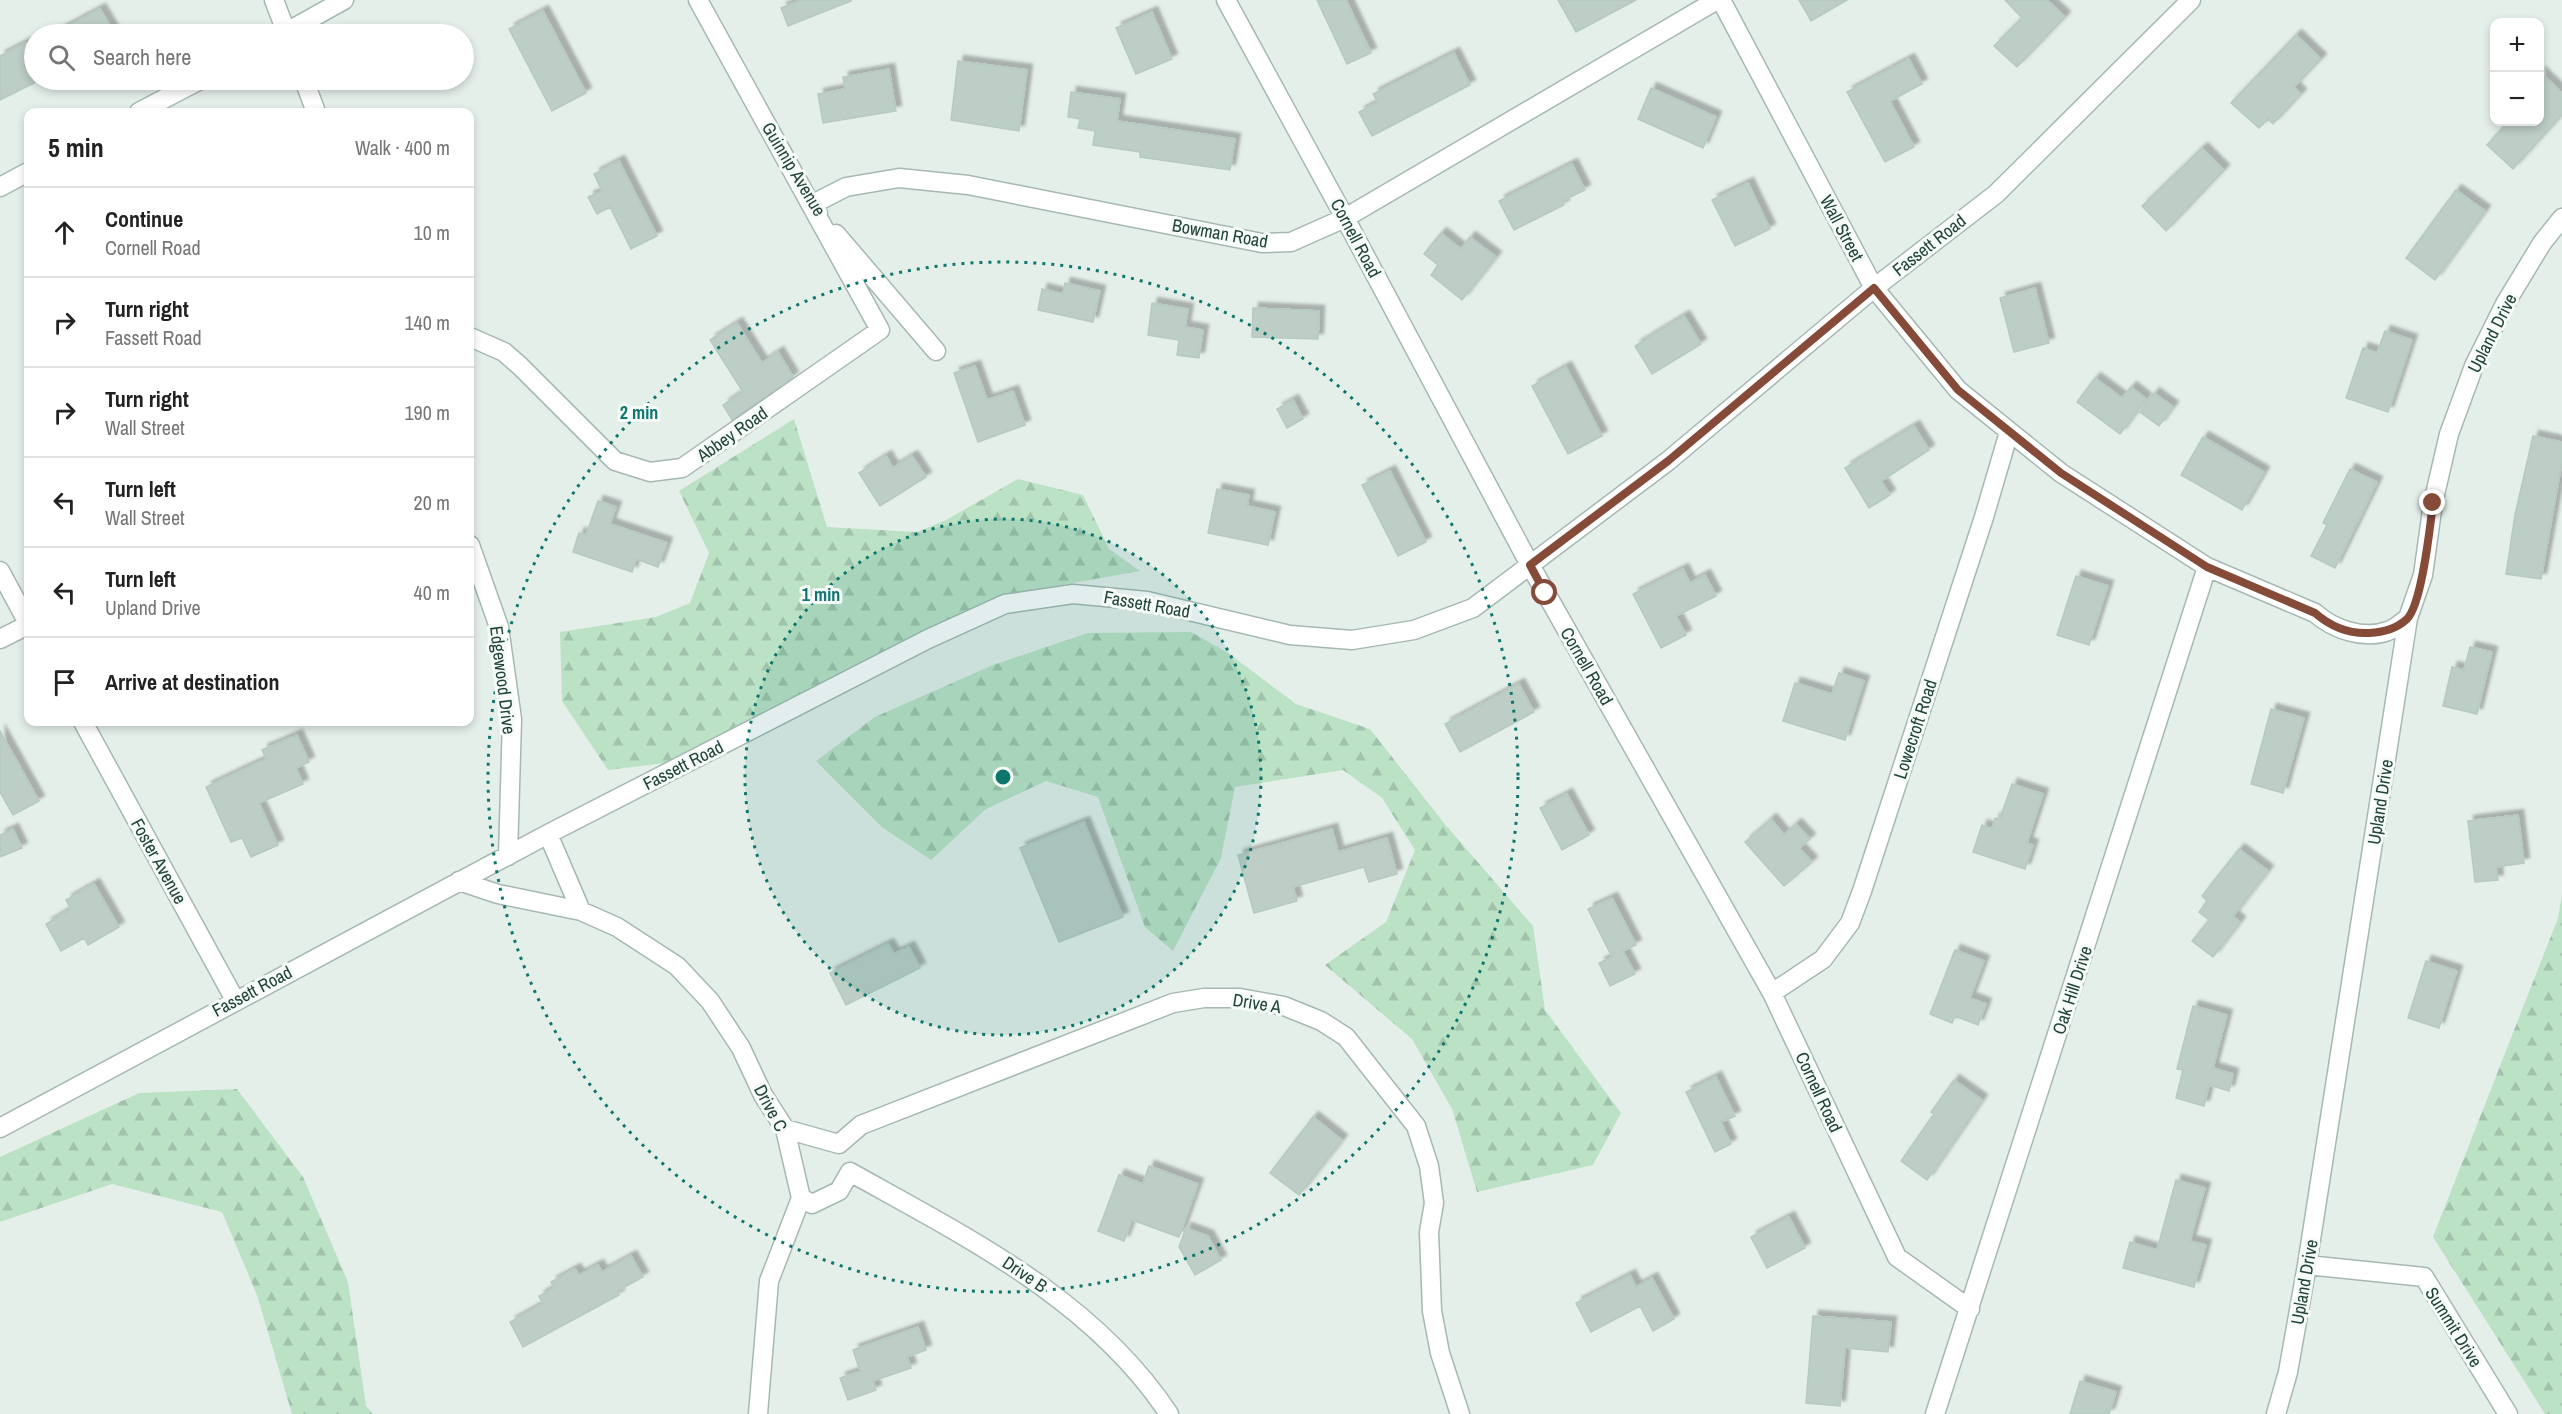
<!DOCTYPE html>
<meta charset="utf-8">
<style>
body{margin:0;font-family:"Archivo Narrow",sans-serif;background:#f2f2f2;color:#222}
.controls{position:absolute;right:18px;top:18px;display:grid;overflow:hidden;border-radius:12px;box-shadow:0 3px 9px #0003}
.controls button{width:54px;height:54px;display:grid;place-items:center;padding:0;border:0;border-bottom:2px solid #e0e0e0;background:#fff;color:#222;font:30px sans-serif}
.stop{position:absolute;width:18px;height:18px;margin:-14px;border:4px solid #854a38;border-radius:50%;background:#fff}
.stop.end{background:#854a38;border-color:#fff;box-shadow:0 2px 6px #0008}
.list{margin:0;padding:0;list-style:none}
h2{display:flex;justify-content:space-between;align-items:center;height:78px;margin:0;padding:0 24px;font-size:26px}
h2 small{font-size:20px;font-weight:400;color:#767676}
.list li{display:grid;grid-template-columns:39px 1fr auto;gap:18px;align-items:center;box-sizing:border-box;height:90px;padding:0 24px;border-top:2px solid #e0e0e0}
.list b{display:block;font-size:22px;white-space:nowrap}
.list p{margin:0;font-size:20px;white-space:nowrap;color:#767676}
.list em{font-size:20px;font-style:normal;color:#767676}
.icon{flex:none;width:33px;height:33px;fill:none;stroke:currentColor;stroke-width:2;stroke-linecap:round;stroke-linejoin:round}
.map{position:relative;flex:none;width:2562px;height:1414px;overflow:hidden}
.search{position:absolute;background:#fff;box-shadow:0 3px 9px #0003;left:24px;top:24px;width:450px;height:66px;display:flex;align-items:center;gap:15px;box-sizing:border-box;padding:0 21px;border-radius:33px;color:#767676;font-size:22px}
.panel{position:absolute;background:#fff;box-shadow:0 3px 9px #0003;left:24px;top:108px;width:450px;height:618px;border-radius:12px}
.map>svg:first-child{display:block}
</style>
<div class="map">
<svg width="2562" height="1414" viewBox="0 0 2562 1414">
<defs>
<pattern id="forest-firs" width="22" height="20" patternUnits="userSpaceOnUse" patternTransform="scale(1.5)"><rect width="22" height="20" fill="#bce2c6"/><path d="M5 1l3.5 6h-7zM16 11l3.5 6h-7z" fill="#a1c3ab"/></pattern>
<filter id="shadow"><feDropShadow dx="5.5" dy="-5.5" stdDeviation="1.5" flood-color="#0004"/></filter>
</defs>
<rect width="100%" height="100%" fill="#e5efea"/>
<!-- forest -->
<path fill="url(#forest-firs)" d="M794,419l33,108 90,5 29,-12 72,-41 65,16 26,54 31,22 -141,25 -325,166 -66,8 -46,-69 -2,-69 96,-15 34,-14 19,-50 -30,-62z
M1191,632l37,21 68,51 74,25 74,94 89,103 12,84 76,103 -28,52 -116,27 -25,-83 -40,-70 -87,-74 61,-43 29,-72 -33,-52 -39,-28 -108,17 -14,71 -48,93 -28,-24 -47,-130 -52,-16 -60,28 -55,51 -49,-33 -66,-66 59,-44 118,-52 95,-32z
M2562,895v519h-17l-112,-177 125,-319z
M237,1089l66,88 45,105 18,124 7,8h-81l-35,-119 -35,-83 -110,-28 -112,38v-65l139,-64z"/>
<!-- building -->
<path fill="#bccec6" stroke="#b6cac1" stroke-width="1.5" filter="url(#shadow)" d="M801,0h50v1l-63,25 -7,-18z
M1317,0h29l25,53 -24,11z
M1558,0h78l-60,32z
M1799,0h48l-36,21z
M2005,0h42l18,17 -48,50 -23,-21 28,-28z
M100,9l15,25h-62z
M543,11l43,82 -34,18 -43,-82z
M1152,12l20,47 -36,15 -20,-46z
M2296,35l25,24 -27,28 7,7 -28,30 -5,-5 -9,9 -28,-25z
M26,43l8,17v23l-34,17v-44z
M1454,53l16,32 -98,51 -13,-24 19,-10 -5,-8z
M1909,59l13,25 -32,17 24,46 -29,15 -38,-70z
M958,61l69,9 -8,61 -68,-11z
M889,69l7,42 -73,12 -5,-29 27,-5 -2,-12z
M2540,72l22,21v22l-49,54 -26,-24 21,-23h32z
M1651,88l65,29 -13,31 -65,-29z
M1071,92l49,7 -3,22 118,18 -5,31 -90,-13v-5l-47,-7 2,-14 -17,-3 2,-9 -12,-2z
M2202,148l22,22 -58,61 -24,-25z
M619,161l38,75 -26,13 -21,-42 -13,7 -9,-17 14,-6 -8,-17z
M1572,164l13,26 -23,11 2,4 -50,25 -15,-29z
M1748,183l22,46 -35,17 -23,-46z
M2456,190l29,21 -50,69 -29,-22z
M1441,233l20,16 9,-12 26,20 -34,43 -31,-25 7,-10 -14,-11z
M1065,283l35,8 -7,31 -55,-12 4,-21 21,5z
M2035,288l14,55 -35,9 -14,-54z
M1152,303l36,6 -3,18 18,3 -4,28 -22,-3 2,-15 -31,-5z
M1253,308l66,3 -1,28 -66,-2z
M1684,316l17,28 -49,30 -17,-28z
M737,323l25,40 16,-11 15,25 -61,43 -9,-15 20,-13 -33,-52z
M2385,331l27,9 -24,72 -42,-14 17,-50 14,5z
M975,366l12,34 26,-9 12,34 -47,17 -24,-69z
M1566,367l36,69 -34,18 -36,-68z
M2095,378l27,20 9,-11 15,12 -26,35 -43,-32z
M2154,393l19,14 -14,19 -19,-14z
M1293,400l10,19 -16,9 -10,-19z
M1914,426l15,24 -48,31 9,14 -21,13 -24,-40z
M2533,436l29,6v20l-21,117 -35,-5 9,-59z
M2203,437l61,35 -22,38 -61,-35z
M886,456l7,12 19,-12 14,21 -46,29 -21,-33z
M2350,469l27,13 -42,86 -24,-12 16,-31 -4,-2z
M1390,471l36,71 -28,14 -36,-71z
M1217,489l32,6 -2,11 28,6 -7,33 -60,-12z
M598,501l18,6 -6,17 57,19 -9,24 -22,-8 -4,13 -59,-20 6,-19 7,2z
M1683,569l7,14 15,-8 11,21 -40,20 10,19 -25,13 -28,-54z
M2076,576l32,10 -19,59 -32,-10z
M2470,647l22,5 -15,62 -34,-8 9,-39 12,3z
M1839,673l25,8 -19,59 -62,-19 12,-38 37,11z
M1519,684l15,28 -74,40 -15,-28z
M2271,709l33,9 -21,75 -32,-9z
M0,731l39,70 -26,14 -13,-23z
M297,735l12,27 -13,6 7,16 -44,19 19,42 -27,12 -9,-19 -11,4 -25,-55 60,-28 -4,-9z
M2012,784l31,10 -16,49 6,2 -8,24 -52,-17 9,-27 10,4 3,-11 5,1z
M1567,794l22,41 -27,15 -22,-42z
M2518,815l6,48 -28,4 2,13 -23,2 -7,-61z
M1771,819l13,16 12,-11 14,15 -11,9 13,14 -28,24 -39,-44z
M1084,822l39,95 -64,25 -39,-94z
M13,829l9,19 -22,9v-22z
M1332,829l6,23 49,-14 10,36 -28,8 -5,-15 -71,20 4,14 -43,12 -16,-58z
M2239,849l29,22 -35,45 7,6 -27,35 -21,-16 17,-21 -10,-8 8,-11 -5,-5z
M94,884l25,43 -31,18 -4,-7 -23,13 -15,-27 25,-15 -5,-9z
M1612,898l24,47 -13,6 12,23 -25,12 -11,-23 13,-6 -24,-48z
M888,944l6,10 15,-7 11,21 -74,37 -16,-32z
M1955,950l29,11 -14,37 16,6 -8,21 -23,-9 -3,7 -22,-9z
M2426,961l31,10 -18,57 -31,-10z
M2193,1006l34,9 -14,53 20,6 -4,17 -20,-6 -5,21 -28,-8 7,-28 -6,-1z
M1716,1077l19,39 -14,6 10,22 -16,8 -29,-60z
M1954,1080l28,20 -55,80 -26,-19 33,-47 -3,-2z
M1313,1117l29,23 -43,55 -29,-22z
M1149,1166l49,18 -19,53 -47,-17 -8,21 -26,-10 21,-56 24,9z
M2176,1180l29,8 -15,53 16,4 -12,42 -71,-19 7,-26 27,8z
M1789,1217l16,31 -38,20 -16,-31z
M1186,1228l22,8 13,24 -26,15 -16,-28z
M631,1256l12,21 -26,14 2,4 -96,52 -13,-25 33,-18 -4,-8 15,-8 -3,-6 24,-13 4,6 19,-10 4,7z
M1630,1275l6,12 16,-9 22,41 -21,12 -13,-25 -49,26 -15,-29z
M1813,1316l78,6 -3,30 -43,-4 -5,58 -34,-3z
M918,1327l8,23 -19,7 4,11 -38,13 3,9 -28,10 -8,-22 20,-7 -7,-21z
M2080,1381l36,11 -7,22h-39z"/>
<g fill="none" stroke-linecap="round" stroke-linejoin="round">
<defs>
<path id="minor" d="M274,0l13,34
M698,0l113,205 7,8
M1226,0l119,218 185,347 242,428 125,264 73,52
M1721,0l153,288 84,102 103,83 146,94 108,46c18,16 48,27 73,18 7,-2 14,-9 20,-13
M283,34l61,-34
M304,80l12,32
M139,112l61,-32
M0,187l28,-15
M836,234l100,117
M470,337l34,15 16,14 95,95 35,11 32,-4 198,-138 -69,-125 35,-18 53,-9 69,7 294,58 29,-1 54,-24 372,-218
M470,545l29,82 13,92 -4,137
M0,571l28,52
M0,639l28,-14
M83,722l152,278
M548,834l33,77 36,16 60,39 33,35 31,47 22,47 22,34 16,69 -32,83 -11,133
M459,881l39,13 83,17
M1772,993l51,-34 27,-36 12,-32 122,-374 25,-85
M0,1128l548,-294 380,-195 77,-35 68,-10 74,7 143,34 62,5 62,-10 59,-22 195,-147 206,-173 122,-94 195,-194
M785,1129l54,15 22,-19 312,-122 31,-5h36l44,8 37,15 25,16 70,89 13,40 5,37 -5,29 3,79 8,42 20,61
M801,1198l11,6 27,-13 11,-19c116,65 243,127 319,242
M2307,1265l117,12 84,137
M1935,1414l272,-847
M2276,1414l12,-42 19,-107 101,-647 15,-43 10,-72 16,-69 25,-68 31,-62 37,-61 20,-25"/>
</defs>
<!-- minor casing -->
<use href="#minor" stroke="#a6b8b2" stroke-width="21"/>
<!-- minor -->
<use href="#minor" stroke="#fff" stroke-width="18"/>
</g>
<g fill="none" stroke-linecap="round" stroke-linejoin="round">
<!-- route -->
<path stroke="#854a38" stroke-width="8" d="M1545,593l-15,-28 138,-104 206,-173 84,102 103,83 146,94 108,46c15,13 34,21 54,20 15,-1 27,-4 38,-14 15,-15 23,-92 26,-116"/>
</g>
<!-- distance rings -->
<circle cx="1003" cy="777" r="258" fill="#0f766e" fill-opacity=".12"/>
<g fill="none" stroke="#0f766e" stroke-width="3" stroke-dasharray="3 6">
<circle cx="1003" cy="777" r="258"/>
<circle cx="1003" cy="777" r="515"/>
</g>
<g text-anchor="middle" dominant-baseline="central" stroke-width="6" stroke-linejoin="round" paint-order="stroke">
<!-- street labels -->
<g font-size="18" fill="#21443a" stroke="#f6fbf8">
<text transform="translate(794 169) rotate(59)">Guinnip Avenue</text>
<text transform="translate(1842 228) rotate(62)">Wall Street</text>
<text transform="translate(1220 233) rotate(10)">Bowman Road</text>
<text transform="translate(1356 238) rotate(62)">Cornell Road</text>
<text transform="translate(1929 245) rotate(-38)">Fassett Road</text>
<text transform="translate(2492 333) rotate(-63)">Upland Drive</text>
<text transform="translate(732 434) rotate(-35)">Abbey Road</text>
<text transform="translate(1147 604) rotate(10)">Fassett Road</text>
<text transform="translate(1587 666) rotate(60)">Cornell Road</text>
<text transform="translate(503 680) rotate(83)">Edgewood Drive</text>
<text transform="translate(1915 729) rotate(-72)">Lowecroft Road</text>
<text transform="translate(683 765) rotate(-27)">Fassett Road</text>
<text transform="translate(2380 802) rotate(-81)">Upland Drive</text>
<text transform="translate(159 861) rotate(61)">Foster Avenue</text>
<text transform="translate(2072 990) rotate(-72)">Oak Hill Drive</text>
<text transform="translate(252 991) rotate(-28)">Fassett Road</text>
<text transform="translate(1257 1003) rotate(9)">Drive A</text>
<text transform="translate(1819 1092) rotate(65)">Cornell Road</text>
<text transform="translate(771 1108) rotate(62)">Drive C</text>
<text transform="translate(1025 1274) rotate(34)">Drive B</text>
<text transform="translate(2304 1282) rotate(-80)">Upland Drive</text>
<text transform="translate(2454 1327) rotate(58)">Summit Drive</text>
</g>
</g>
<circle cx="1003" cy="777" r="9" fill="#0f766e" stroke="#f6fbf8" stroke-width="3"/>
<g font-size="18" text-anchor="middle" font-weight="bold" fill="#0f766e" stroke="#f6fbf8" stroke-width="6" stroke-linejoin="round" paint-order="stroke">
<text x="639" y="419">2 min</text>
<text x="821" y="601">1 min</text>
</g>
</svg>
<div class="controls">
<button>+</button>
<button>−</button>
</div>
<div class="stop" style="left:1545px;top:593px"></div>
<div class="stop end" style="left:2433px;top:503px"></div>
<div class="search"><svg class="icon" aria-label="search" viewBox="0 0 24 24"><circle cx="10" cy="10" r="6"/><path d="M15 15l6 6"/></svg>Search here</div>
<section class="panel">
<h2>5 min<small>Walk · 400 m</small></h2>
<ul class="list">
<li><svg class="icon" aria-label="ahead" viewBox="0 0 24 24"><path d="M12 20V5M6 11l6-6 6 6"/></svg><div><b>Continue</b><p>Cornell Road</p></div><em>10 m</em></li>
<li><svg class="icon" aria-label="right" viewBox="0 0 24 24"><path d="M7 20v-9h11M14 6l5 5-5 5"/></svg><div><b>Turn right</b><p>Fassett Road</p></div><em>140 m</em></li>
<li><svg class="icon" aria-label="right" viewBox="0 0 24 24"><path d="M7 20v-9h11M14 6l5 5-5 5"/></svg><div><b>Turn right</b><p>Wall Street</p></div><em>190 m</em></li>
<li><svg class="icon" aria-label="left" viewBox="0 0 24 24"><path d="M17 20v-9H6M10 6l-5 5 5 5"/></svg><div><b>Turn left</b><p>Wall Street</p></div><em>20 m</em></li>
<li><svg class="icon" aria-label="left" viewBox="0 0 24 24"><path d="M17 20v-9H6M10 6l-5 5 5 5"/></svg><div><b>Turn left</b><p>Upland Drive</p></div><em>40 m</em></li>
<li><svg class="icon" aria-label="arrive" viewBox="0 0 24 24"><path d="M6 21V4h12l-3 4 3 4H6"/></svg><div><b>Arrive at destination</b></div></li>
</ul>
</section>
</div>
